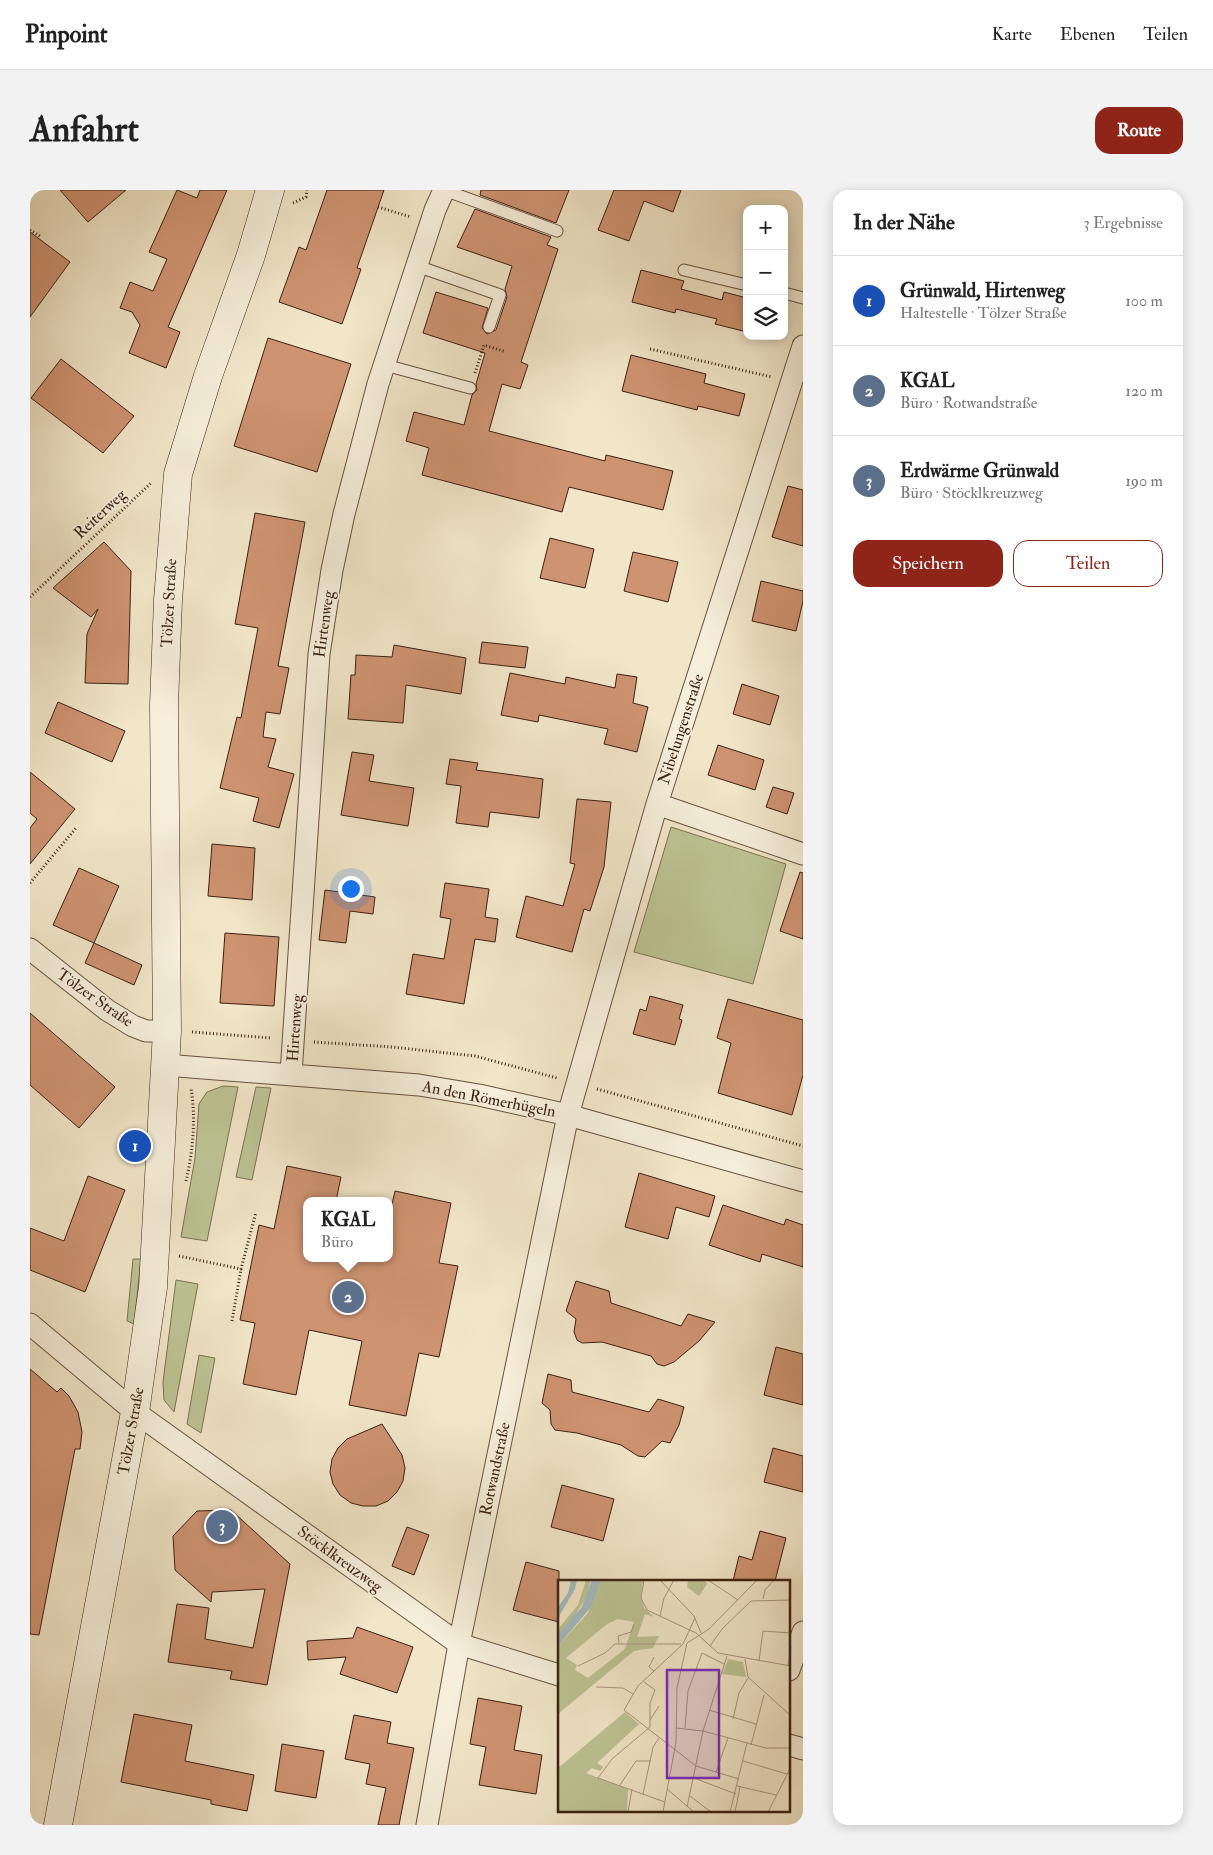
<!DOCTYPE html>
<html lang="de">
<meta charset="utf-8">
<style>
body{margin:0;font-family:"IM FELL Double Pica",serif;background:#f2f2f2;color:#222}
.controls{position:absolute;right:15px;top:15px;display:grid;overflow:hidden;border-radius:10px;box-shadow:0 2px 12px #0003}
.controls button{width:45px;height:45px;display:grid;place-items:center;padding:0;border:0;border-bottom:1px solid #e0e0e0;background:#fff;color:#222;font:25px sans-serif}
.you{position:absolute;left:320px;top:698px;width:18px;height:18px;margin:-12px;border:4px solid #fff;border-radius:50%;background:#1a73e8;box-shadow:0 0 0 8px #1a73e833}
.badge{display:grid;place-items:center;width:32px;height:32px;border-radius:50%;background:#8f2418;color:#fff;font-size:16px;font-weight:700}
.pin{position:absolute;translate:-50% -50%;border:2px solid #fff;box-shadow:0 1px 5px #0006}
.popup{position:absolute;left:273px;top:1007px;width:90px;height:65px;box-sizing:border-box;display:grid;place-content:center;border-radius:10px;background:#fff;filter:drop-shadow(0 1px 4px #0005);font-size:16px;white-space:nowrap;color:#767676}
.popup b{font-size:19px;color:#222}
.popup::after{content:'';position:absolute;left:50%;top:100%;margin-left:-10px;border:10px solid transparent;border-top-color:#fff}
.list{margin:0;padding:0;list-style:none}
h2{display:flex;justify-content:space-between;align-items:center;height:65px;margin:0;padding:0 20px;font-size:21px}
h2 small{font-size:16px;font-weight:400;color:#767676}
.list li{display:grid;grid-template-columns:32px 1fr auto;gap:15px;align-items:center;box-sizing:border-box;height:90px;padding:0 20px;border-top:1px solid #e0e0e0}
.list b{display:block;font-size:19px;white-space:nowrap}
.list p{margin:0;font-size:16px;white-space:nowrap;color:#767676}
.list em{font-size:16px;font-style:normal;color:#767676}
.actions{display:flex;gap:10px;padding:15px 20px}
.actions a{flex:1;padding:11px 0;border:1px solid #8f2418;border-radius:15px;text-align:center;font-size:18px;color:#8f2418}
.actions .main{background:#8f2418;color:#fff}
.icon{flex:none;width:28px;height:28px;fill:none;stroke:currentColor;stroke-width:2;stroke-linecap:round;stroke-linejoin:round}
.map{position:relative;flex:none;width:773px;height:1635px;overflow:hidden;border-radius:15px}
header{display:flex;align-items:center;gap:30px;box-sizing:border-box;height:70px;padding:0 25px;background:#fff;border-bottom:1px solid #e0e0e0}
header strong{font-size:24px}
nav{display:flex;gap:28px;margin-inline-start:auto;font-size:18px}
.intro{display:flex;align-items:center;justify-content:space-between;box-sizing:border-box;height:120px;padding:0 30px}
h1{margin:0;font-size:35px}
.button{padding:12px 22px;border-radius:15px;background:#8f2418;color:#fff;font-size:18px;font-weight:700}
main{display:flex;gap:30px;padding:0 30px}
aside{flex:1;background:#fff;border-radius:15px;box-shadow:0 2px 12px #0003}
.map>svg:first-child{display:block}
</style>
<header>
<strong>Pinpoint</strong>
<nav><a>Karte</a><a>Ebenen</a><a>Teilen</a></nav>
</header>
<div class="intro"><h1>Anfahrt</h1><a class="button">Route</a></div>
<main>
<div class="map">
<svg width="773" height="1635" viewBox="0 0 773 1635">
<rect width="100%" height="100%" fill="#f1e6c8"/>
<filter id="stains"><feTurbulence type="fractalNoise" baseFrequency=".004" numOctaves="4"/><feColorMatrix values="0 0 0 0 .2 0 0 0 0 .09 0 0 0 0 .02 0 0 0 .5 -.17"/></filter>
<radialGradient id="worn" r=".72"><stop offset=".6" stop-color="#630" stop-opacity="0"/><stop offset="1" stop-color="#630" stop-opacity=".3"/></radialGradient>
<!-- green -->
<path fill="#bdc494" stroke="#7c7254" d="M641,637l115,37 -33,120 -119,-32z
M193,896l15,1 -31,154 -26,-4 14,-79 4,-54 8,-12z
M226,897l15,1 -19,92 -16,-3z
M103,1069h8l-7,65 -7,-3z
M146,1090l22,4 -24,128 -10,-12 -1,-18z
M169,1165l16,3 -14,75 -14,-9z"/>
<!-- building -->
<path fill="#ce9371" stroke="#3c2113" d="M30,0h66l-38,32z
M147,0l20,8 3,-8h27l-59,137 12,5 -14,36 -37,-15 11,-28 -8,-13 -12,-4 10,-26 23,9 14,-32 -18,-7z
M297,0h57l-27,78 4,1 -19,55 -63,-22 20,-55 7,3z
M451,0h88l-13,33 -76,-28z
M584,0h67l-8,22 -29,-11 -15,40 -31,-11z
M445,19l76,28 -4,8 11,4 -37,113 7,3 -8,24 -18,-5 -13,47 116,30 1,-6 67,16 -10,39 -94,-23 -7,25 -140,-37 7,-27 -23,-7 8,-29 50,13 8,-30 5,-5 -1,-6 9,-31 -62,-20 13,-41 52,16 -6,20 5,6 9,-4 11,-33 -2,-8 7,-23 -55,-19z
M0,42l40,30 -40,55z
M611,80l43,11 -3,8 41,11 2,-8 23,6v34l-32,-8 2,-5 -41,-10 -1,4 -43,-11z
M238,148l83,26 -34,108 -83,-26z
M601,165l75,19 -2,9 41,11 -6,22 -41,-10 -1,4 -75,-19z
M31,169l73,57 -31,37 -72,-55z
M758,296l15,4v56l-31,-9z
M225,323l50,9 -27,144 11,2 -9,46 -14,-2 -3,25 13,2 -8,28 26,7 -15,54 -26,-7 6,-23 -39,-10 17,-71 4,1 17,-90 -23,-4z
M520,348l44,11 -9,39 -45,-10z
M74,352l27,29 -3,113 -43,-1 2,-49 11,-25 -7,8 -38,-29z
M603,362l45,10 -10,40 -44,-11z
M731,391l42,10v10l-7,30 -44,-10z
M452,452l46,5 -3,21 -46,-5z
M364,455l72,13 -5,36 -55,-9 -3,38 -55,-4 3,-44h4l1,-20 36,2z
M480,483l55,11 1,-7 49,11 2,-14 20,3 -4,26 15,4 -11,45 -33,-8 4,-15 -69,-14 -1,7 -37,-7z
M712,494l37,12 -9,29 -37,-11z
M28,512l67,29 -13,31 -67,-29z
M688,555l46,15 -9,30 -47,-15z
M322,562l22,3 -5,26 45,7 -6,38 -67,-11z
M420,569l28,4 -2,7 67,9 -4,39 -49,-6 -2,15 -32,-4 5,-37 -15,-2z
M0,582l45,37 -45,55v-36l7,-9 -7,-6z
M743,597l21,6 -7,21 -21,-7z
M547,609l34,3 -7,65 -14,44 -6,-2 -12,43 -56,-15 10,-41 37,10 12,-42 -5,-1z
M182,654l43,4 -3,52 -44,-4z
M49,678l40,18 -25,57 -41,-18z
M770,682l3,1v66l-23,-8z
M415,693l44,6 -4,28 13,2 -3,23 -20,-3 -11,65 -58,-10 7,-40 31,5 7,-40 -11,-2z
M295,700l50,7 -2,17 -23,-3 -4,32 -27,-3z
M195,743l54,4 -5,69 -54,-3z
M64,753l48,22 -8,20 -49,-22z
M620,806l33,9 -4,14 3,1 -7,25 -42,-11 7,-25 6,2z
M698,809l75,21v55l-11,40 -74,-22 13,-50 -14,-5z
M0,823l85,74 -36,41 -49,-43z
M257,976l54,11 -5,24h-29v57h82v-41l6,-26 56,12 -12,60 19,3 -19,91 -20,-4 -13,63 -57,-11 13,-64 -53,-11 -13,65 -53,-11 12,-61 -15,-3 19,-95 15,4z
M609,983l76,23 -6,21 -33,-10 -8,32 -43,-12z
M58,986l37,14 -40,102 -55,-22v-42l34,13z
M693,1015l61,20 2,-6 17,6v42l-41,-13 -2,8 -51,-17z
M546,1091l33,10 2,12 70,23 7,-12 27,8 -16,19 -25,21 -10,4 -7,-2 -6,-8 -49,-14 -20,1 -5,-3 -3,-8 2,-13 -10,-8z
M746,1157l27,7v51l-39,-10z
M0,1179l27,23 4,-4 8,8 9,16 4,20 -2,17h-5l-36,186 -9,-1z
M518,1184l23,6 1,12 77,20 9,-13 26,8 -5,18 -9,18 -8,-2 -17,16 -7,-1 -17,-11 -44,-12 -22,-3 -4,-6 -1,-14 -8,-7z
M352,1234l20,31 3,13 -2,13 -6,11 -9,9 -12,5h-13l-12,-3 -11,-8 -7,-11 -3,-12 2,-13 6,-11 9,-9z
M743,1258l30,8v36l-39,-10z
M532,1295l52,14 -11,42 -52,-14z
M201,1320l59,54 -23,121 -37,-6 2,-8 -64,-9 9,-58 32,4 -4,31 48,9 12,-59 -53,3 -1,10 -36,-32 -2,-34 24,-25z
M377,1337l22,8 -15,40 -22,-9z
M730,1341l26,7 -11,43h-42l6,-25 13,4z
M496,1372l33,9v51l-46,-12z
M327,1437l56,20 -16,46 -57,-19 6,-17 -38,3 -1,-19 46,-3z
M448,1508l44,8 -8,44 28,5 -6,39 -57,-9 7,-38 -16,-3z
M104,1524l58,11 -7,36 69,14 -7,36 -36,-7v-4l-90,-18z
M324,1525l37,7 -4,21 27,5 -15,77h-21l8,-37 -20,-4 4,-20 -25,-5z
M252,1554l42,7 -8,47 -41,-7z"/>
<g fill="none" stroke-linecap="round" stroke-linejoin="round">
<defs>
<path id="service" d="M414,0l113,41
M387,76l83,29 -11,32
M654,80l63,15
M754,103l19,5
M355,175l85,23"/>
<path id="minor" d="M627,614l146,50
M0,759l77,61 26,16 13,5h21
M135,875l254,20 60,10 89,20 235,66
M261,884l28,-420 13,-84 12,-56 34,-130 57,-174 9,-20
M0,1134l105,88 324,232 100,31
M759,1480l14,-38
M759,1555l14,4
M397,1635l32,-181 109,-529 89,-311 146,-458"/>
<path id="secondary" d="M28,1635l77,-413 18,-125 14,-256 -3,-326 4,-105 10,-126 30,-98 43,-121 19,-65"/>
</defs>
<!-- service casing -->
<use href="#service" stroke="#695240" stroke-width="13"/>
<!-- minor casing -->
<use href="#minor" stroke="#695240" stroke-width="23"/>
<!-- secondary casing -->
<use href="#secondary" stroke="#3c2113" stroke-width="29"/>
<!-- path -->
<path stroke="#3c2113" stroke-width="3" stroke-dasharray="1 2.5" stroke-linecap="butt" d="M263,13l13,-6 1,-7
M348,17l33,10
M0,40l10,6
M620,159l122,28
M445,183l9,-28 22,7
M0,407l121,-114
M0,693l46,-55
M162,842l79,6
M284,852l78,5 83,9 82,22
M567,899l206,57
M156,991c7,-29 10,-63 5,-93
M149,1066l62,13 15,-57
M202,1131l9,-52"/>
<!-- service -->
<use href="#service" stroke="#f6efdb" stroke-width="11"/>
<!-- minor -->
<use href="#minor" stroke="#f6efdb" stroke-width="21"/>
<!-- secondary -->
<use href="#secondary" stroke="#f6efdb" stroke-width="28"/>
</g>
<g text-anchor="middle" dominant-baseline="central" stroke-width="4" stroke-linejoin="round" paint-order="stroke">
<!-- street labels -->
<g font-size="16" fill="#3c2113" stroke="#f6efdb">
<text transform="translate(70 324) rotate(-43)">Reiterweg</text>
<text transform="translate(139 413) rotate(-87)">Tölzer Straße</text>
<text transform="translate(294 434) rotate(-82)">Hirtenweg</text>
<text transform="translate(651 539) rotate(-72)">Nibelungenstraße</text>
<text transform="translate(65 808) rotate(35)">Tölzer Straße</text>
<text transform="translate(265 838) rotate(-86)">Hirtenweg</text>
<text transform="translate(459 909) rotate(11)">An den Römerhügeln</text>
<text transform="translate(101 1241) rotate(-80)">Tölzer Straße</text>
<text transform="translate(465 1279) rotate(-78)">Rotwandstraße</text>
<text transform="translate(310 1369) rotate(36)">Stöcklkreuzweg</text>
</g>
</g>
<!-- overview -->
<g transform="translate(528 1390)">
<rect width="232" height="232" fill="#f1e6c8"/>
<path d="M28,0h5l-5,18 -16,25 -12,11 1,-6 19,-23zM43,0h42l-2,15 3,13 10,9 -9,-3 -8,23 22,-1 -6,12 -19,3 -76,63v-68l30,-33zM60,39l16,3 -9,27 -37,29 -13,-8 2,-5 -11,-7 41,-34zM130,0h17l2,4 -8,12 -12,-9zM170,79l15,3 3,15 -24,-3zM67,132l14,12 -42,39 6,4 -3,4 -8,-3 -6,5 42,16 -1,23h-69v-44z" fill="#bdc494" fill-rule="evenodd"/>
<path d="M13,0h6l-2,9 -17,29v-11l10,-14zM34,0h9l-10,27 -33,39v-12l24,-27z" fill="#a2bcc2"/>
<path fill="none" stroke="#a99780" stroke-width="1" d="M86,0l-3,18 6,12 49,23 22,20 73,13M102,0l34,36 7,17M150,0l30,20M205,19l2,-9 9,-10M102,36l4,-18 10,-18M61,63l-1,-7 13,-4 3,-8M125,64l-45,42 -14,24 72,56 43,13M125,64l12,-26M152,66l12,-17 29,-28 40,-1M187,79l3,18 43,39M201,81l4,-30 28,2M230,85l3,-18M20,86l27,-13 10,-9h66M96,91l-5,-4 5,-10M86,102l11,8 -5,13v24l-38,32 -14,19 67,24M38,107l27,1 10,6M151,130l47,14M175,139l6,-26 9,-15M92,140l9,-14M118,148l27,3 63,17h25M127,148l3,-37 14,-38 22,11M193,165l13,-50M185,181l44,13M158,192l12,-34M136,198l42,16M62,205l16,-24h15M179,206l39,9M109,209l27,23M85,214l10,-47 6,-9M132,216l21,16M129,227l16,-76 24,-75M70,232l4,-23M105,232l13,-70 1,-54 10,-45 22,-14 48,-49M172,232l17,-69M177,232l5,-25M210,232l23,-45"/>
<path fill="#7b2cbf" fill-opacity="0.15" stroke="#7b2cbf" stroke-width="2.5" d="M109,90h52v108h-52z"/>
<rect width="232" height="232" fill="none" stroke="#3c2113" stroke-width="2.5"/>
</g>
<rect width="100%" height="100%" filter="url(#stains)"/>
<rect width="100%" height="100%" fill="url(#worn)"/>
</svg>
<div class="controls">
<button>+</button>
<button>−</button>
<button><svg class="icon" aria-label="layers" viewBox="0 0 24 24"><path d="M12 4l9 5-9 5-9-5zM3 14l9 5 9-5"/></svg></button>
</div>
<div class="you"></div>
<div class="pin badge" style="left:105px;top:956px;background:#1a4fb4">1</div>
<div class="pin badge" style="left:318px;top:1107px;background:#5c6f8a">2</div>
<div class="popup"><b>KGAL</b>Büro</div>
<div class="pin badge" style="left:192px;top:1336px;background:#5c6f8a">3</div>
</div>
<aside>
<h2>In der Nähe<small>3 Ergebnisse</small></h2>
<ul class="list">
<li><span class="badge" style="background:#1a4fb4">1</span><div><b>Grünwald, Hirtenweg</b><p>Haltestelle · Tölzer Straße</p></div><em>100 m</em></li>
<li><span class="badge" style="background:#5c6f8a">2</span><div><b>KGAL</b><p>Büro · Rotwandstraße</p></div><em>120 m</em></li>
<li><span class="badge" style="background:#5c6f8a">3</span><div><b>Erdwärme Grünwald</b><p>Büro · Stöcklkreuzweg</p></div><em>190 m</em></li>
</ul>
<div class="actions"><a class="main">Speichern</a><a>Teilen</a></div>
</aside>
</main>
